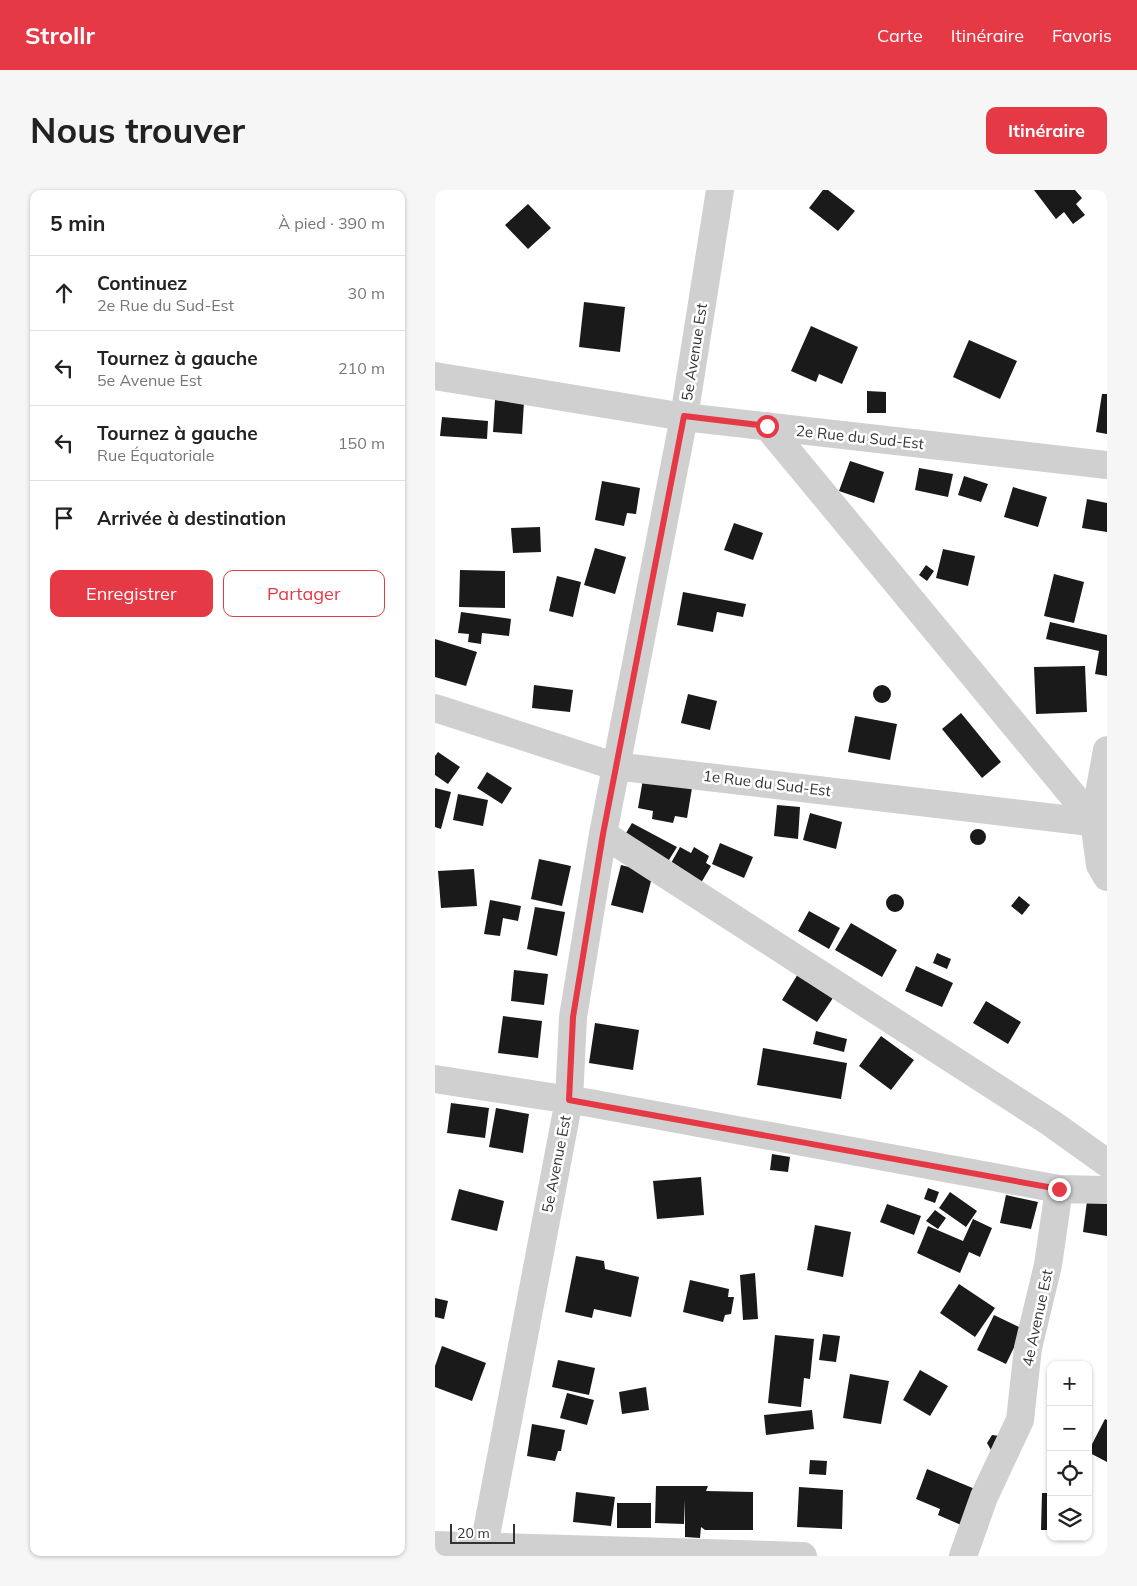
<!DOCTYPE html>
<html lang="fr">
<meta charset="utf-8">
<style>
body{margin:0;font-family:Mulish,sans-serif;background:#f6f6f6;color:#222}
.controls{position:absolute;right:15px;bottom:15px;display:grid;overflow:hidden;border-radius:10px;box-shadow:0 1px 4px #0004}
.controls button{width:45px;height:45px;display:grid;place-items:center;padding:0;border:0;border-bottom:1px solid #e0e0e0;background:#fff;color:#222;font:25px sans-serif}
.scale{position:absolute;left:15px;bottom:12px;width:65px;box-sizing:border-box;padding-left:5px;border:2px solid #333;border-top:0;font-size:14px;line-height:18px;white-space:nowrap;color:#333;-webkit-text-stroke:4px #fff;paint-order:stroke}
.stop{position:absolute;width:15px;height:15px;margin:-11px;border:4px solid #e63946;border-radius:50%;background:#fff}
.stop.end{background:#e63946;border-color:#fff;box-shadow:0 1px 5px #0008}
.list{margin:0;padding:0;list-style:none}
h2{display:flex;justify-content:space-between;align-items:center;height:65px;margin:0;padding:0 20px;font-size:21px}
h2 small{font-size:16px;font-weight:400;color:#767676}
.list li{display:grid;grid-template-columns:32px 1fr auto;gap:15px;align-items:center;box-sizing:border-box;height:75px;padding:0 20px;border-top:1px solid #e0e0e0}
.list b{display:block;font-size:19px;white-space:nowrap}
.list p{margin:0;font-size:16px;white-space:nowrap;color:#767676}
.list em{font-size:16px;font-style:normal;color:#767676}
.actions{display:flex;gap:10px;padding:15px 20px}
.actions a{flex:1;padding:11px 0;border:1px solid #e63946;border-radius:10px;text-align:center;font-size:18px;color:#e63946}
.actions .main{background:#e63946;color:#fff}
.icon{flex:none;width:28px;height:28px;fill:none;stroke:currentColor;stroke-width:2;stroke-linecap:round;stroke-linejoin:round}
.map{position:relative;flex:none;width:672px;height:1366px;overflow:hidden;border-radius:10px}
header{display:flex;align-items:center;gap:30px;box-sizing:border-box;height:70px;padding:0 25px;background:#e63946;color:#fff}
header strong{font-size:24px}
nav{display:flex;gap:28px;margin-inline-start:auto;font-size:18px}
.intro{display:flex;align-items:center;justify-content:space-between;box-sizing:border-box;height:120px;padding:0 30px}
h1{margin:0;font-size:35px}
.button{padding:12px 22px;border-radius:10px;background:#e63946;color:#fff;font-size:18px;font-weight:700}
main{display:flex;gap:30px;padding:0 30px}
aside{flex:1;background:#fff;border-radius:10px;box-shadow:0 1px 4px #0004}
.map>svg:first-child{display:block}
</style>
<header>
<strong>Strollr</strong>
<nav><a>Carte</a><a>Itinéraire</a><a>Favoris</a></nav>
</header>
<div class="intro"><h1>Nous trouver</h1><a class="button">Itinéraire</a></div>
<main>
<aside>
<h2>5 min<small>À pied · 390 m</small></h2>
<ul class="list">
<li><svg class="icon" aria-label="ahead" viewBox="0 0 24 24"><path d="M12 20V5M6 11l6-6 6 6"/></svg><div><b>Continuez</b><p>2e Rue du Sud-Est</p></div><em>30 m</em></li>
<li><svg class="icon" aria-label="left" viewBox="0 0 24 24"><path d="M17 20v-9H6M10 6l-5 5 5 5"/></svg><div><b>Tournez à gauche</b><p>5e Avenue Est</p></div><em>210 m</em></li>
<li><svg class="icon" aria-label="left" viewBox="0 0 24 24"><path d="M17 20v-9H6M10 6l-5 5 5 5"/></svg><div><b>Tournez à gauche</b><p>Rue Équatoriale</p></div><em>150 m</em></li>
<li><svg class="icon" aria-label="arrive" viewBox="0 0 24 24"><path d="M6 21V4h12l-3 4 3 4H6"/></svg><div><b>Arrivée à destination</b></div></li>
</ul>
<div class="actions"><a class="main">Enregistrer</a><a>Partager</a></div>
</aside>
<div class="map">
<svg width="672" height="1366" viewBox="0 0 672 1366">
<rect width="100%" height="100%" fill="#fff"/>
<!-- building -->
<path fill="#1a1a1a" d="M388,0h5l27,21 -17,20 -29,-23z
M599,0h41l7,8 -6,6 9,11 -12,9 -9,-12 -8,7z
M93,14l23,24 -23,21 -23,-24z
M149,112l41,5 -5,45 -41,-5z
M376,136l47,21 -16,37 -23,-10 -3,8 -25,-11z
M534,150l48,21 -17,38 -47,-22z
M432,201l19,1v21h-19z
M667,204h5v40l-11,-2z
M60,210l29,2 -2,32 -29,-2z
M7,227l46,4 -1,18 -47,-3z
M415,271l34,11 -10,31 -35,-12z
M484,278l34,6 -5,23 -33,-7z
M529,286l24,8 -7,18 -23,-7z
M167,291l38,7 -4,26 -9,-1 -3,13 -29,-6z
M578,297l34,10 -9,30 -34,-10z
M652,309l20,4v29l-25,-4z
M299,333l29,10 -10,27 -29,-10z
M105,337l1,25 -28,1 -2,-25z
M160,358l31,9 -11,37 -31,-9z
M508,359l32,7 -7,30 -32,-8z
M491,375l8,6 -7,10 -8,-6z
M25,380l45,1v37l-46,-1z
M619,384l30,8 -10,41 -30,-7z
M122,386l24,6 -8,35 -24,-6z
M248,402l63,12 -3,13 -26,-5 -4,20 -36,-7z
M26,422l50,7 -2,17 -27,-3 -1,11 -13,-2 1,-8 -11,-1z
M615,432l57,13v41l-12,-2 4,-23 -53,-12z
M0,449l42,13 -11,34 -31,-9z
M650,476l2,46 -51,2 -2,-47z
M438 504a9 9 0 1 1 18 0a9 9 0 1 1-18 0Z
M99,495l39,5 -3,22 -38,-4z
M253,504l29,7 -7,29 -29,-7z
M526,523l40,49 -19,16 -40,-49z
M420,526l42,8 -7,36 -42,-8z
M3,562l22,15 -12,17 -13,-9v-19z
M52,582l25,16 -10,16 -25,-16z
M208,589l49,9 -5,30 -12,-2 -2,7 -21,-4 1,-8 -15,-3z
M0,598l16,4 -10,37 -6,-2z
M23,604l30,6 -5,26 -30,-6z
M342,615l23,2 -2,32 -24,-3z
M375,623l32,9 -6,27 -33,-9z
M197,633l45,24 -10,16 -37,-20 -4,-10z
M535 647a8 8 0 1 1 16 0a8 8 0 1 1-16 0Z
M285,653l33,14 -9,21 -32,-14z
M245,657l11,6 3,-6 15,9 -3,7 5,3 -10,17 -31,-18z
M104,669l32,7 -9,40 -31,-7z
M186,675l32,8 -10,40 -32,-8z
M39,679l3,37 -36,2 -3,-37z
M451 713a9 9 0 1 1 18 0a9 9 0 1 1-18 0Z
M584,706l11,9 -8,10 -11,-9z
M55,710l31,6 -3,15 -15,-3 -3,18 -16,-2z
M100,717l30,5 -8,44 -30,-7z
M374,721l31,17 -11,21 -31,-18z
M416,733l46,27 -15,27 -47,-27z
M502,763l14,6 -4,10 -14,-6z
M481,776l37,17 -11,24 -37,-16z
M366,779l36,23 -20,30 -35,-22z
M79,780l34,4 -4,31 -33,-4z
M551,811l35,21 -13,22 -35,-21z
M68,826l39,5 -4,37 -40,-5z
M160,833l44,7 -6,40 -44,-7z
M381,841l31,8 -3,13 -31,-8z
M446,846l33,24 -23,30 -32,-24z
M328,858l84,15 -6,36 -84,-14z
M16,913l38,5 -4,30 -38,-5z
M61,918l33,6 -6,39 -34,-6z
M337,964l18,3 -2,15 -18,-2z
M266,987l3,38 -47,4 -4,-38z
M493,998l11,4 -4,11 -11,-4z
M24,999l45,12 -7,30 -46,-11z
M515,1002l27,19 -11,16 -27,-19z
M571,1005l32,7 -7,27 -31,-6z
M652,1011l20,3v32l-24,-4z
M452,1014l34,12 -7,19 -34,-13z
M500,1020l11,8 -8,11 -12,-8z
M538,1029l19,9 -12,29 -11,-5 -9,21 -43,-20 11,-27 35,15z
M380,1035l36,7 -8,45 -36,-7z
M141,1066l28,5 1,8 34,8 -8,40 -37,-8 -2,9 -27,-6z
M320,1083l3,46 -15,1 -3,-45z
M255,1090l39,9 -1,8h6l-3,17 -6,1 -2,7 -40,-10z
M524,1094l36,24 -20,29 -35,-24z
M0,1108l13,3 -4,18 -9,-2z
M559,1125l29,14 -17,35 -29,-14z
M388,1144l17,2 -4,26 -17,-2z
M340,1145l39,4 -4,40 -6,-1 -3,29 -33,-4z
M7,1156l44,17 -14,38 -37,-14v-21z
M123,1170l37,8 -6,27 -37,-8z
M485,1180l28,16 -18,30 -27,-16z
M415,1184l39,7 -8,43 -38,-6z
M211,1197l3,23 -27,4 -3,-22z
M132,1203l27,7 -7,25 -27,-7z
M377,1220l2,19 -48,6 -2,-20z
M670,1229l2,1v42l-19,-10z
M97,1234l33,6 -4,21h-3l-3,10 -28,-5z
M557,1245l8,1 -9,14 -4,-7z
M375,1270l17,1 -1,14 -17,-1z
M492,1279l48,20 -14,36 -23,-10 2,-6 -24,-10z
M221,1296h52l-2,5 47,1v38h-48l-4,-3 -1,11 -15,-1v-37l-1,24 -29,-1z
M364,1297l44,3 -1,39 -45,-2z
M141,1302l39,5 -4,29 -38,-4z
M607,1303h9v37h-10z
M182,1313h34v25h-34z"/>
<g fill="none" stroke-linecap="round" stroke-linejoin="round">
<!-- minor -->
<path stroke="#d0d0d0" stroke-width="28" d="M0,186l249,41 423,48
M332,236l327,395 6,44 7,12
M0,518l179,58 493,58
M659,631l13,-71
M168,644l448,289 56,40
M0,889l155,24 469,86 48,1
M0,1355l368,11
M49,1356l85,-446 4,-83 30,-183 81,-417 36,-227
M528,1366l21,-59 36,-77 8,-72 20,-83 11,-76"/>
</g>
<g fill="none" stroke-linecap="round" stroke-linejoin="round">
<!-- route -->
<path stroke="#e63946" stroke-width="6" d="M332,236l-83,-10 -81,418 -30,183 -4,83 490,89"/>
</g>
<g text-anchor="middle" dominant-baseline="central" stroke-width="5" stroke-linejoin="round" paint-order="stroke">
<!-- street labels -->
<g font-size="15" fill="#333" stroke="#fff">
<text transform="translate(259 162) rotate(-81)">5e Avenue Est</text>
<text transform="translate(425 247) rotate(6)">2e Rue du Sud-Est</text>
<text transform="translate(332 593) rotate(7)">1e Rue du Sud-Est</text>
<text transform="translate(121 974) rotate(-79)">5e Avenue Est</text>
<text transform="translate(602 1128) rotate(-78)">4e Avenue Est</text>
</g>
</g>
</svg>
<div class="controls">
<button>+</button>
<button>−</button>
<button><svg class="icon" aria-label="locate" viewBox="0 0 24 24"><circle cx="12" cy="12" r="6"/><path d="M12 2v4M12 18v4M2 12h4M18 12h4"/></svg></button>
<button><svg class="icon" aria-label="layers" viewBox="0 0 24 24"><path d="M12 4l9 5-9 5-9-5zM3 14l9 5 9-5"/></svg></button>
</div>
<div class="scale">20 m</div>
<div class="stop" style="left:332px;top:236px"></div>
<div class="stop end" style="left:624px;top:999px"></div>
</div>
</main>
